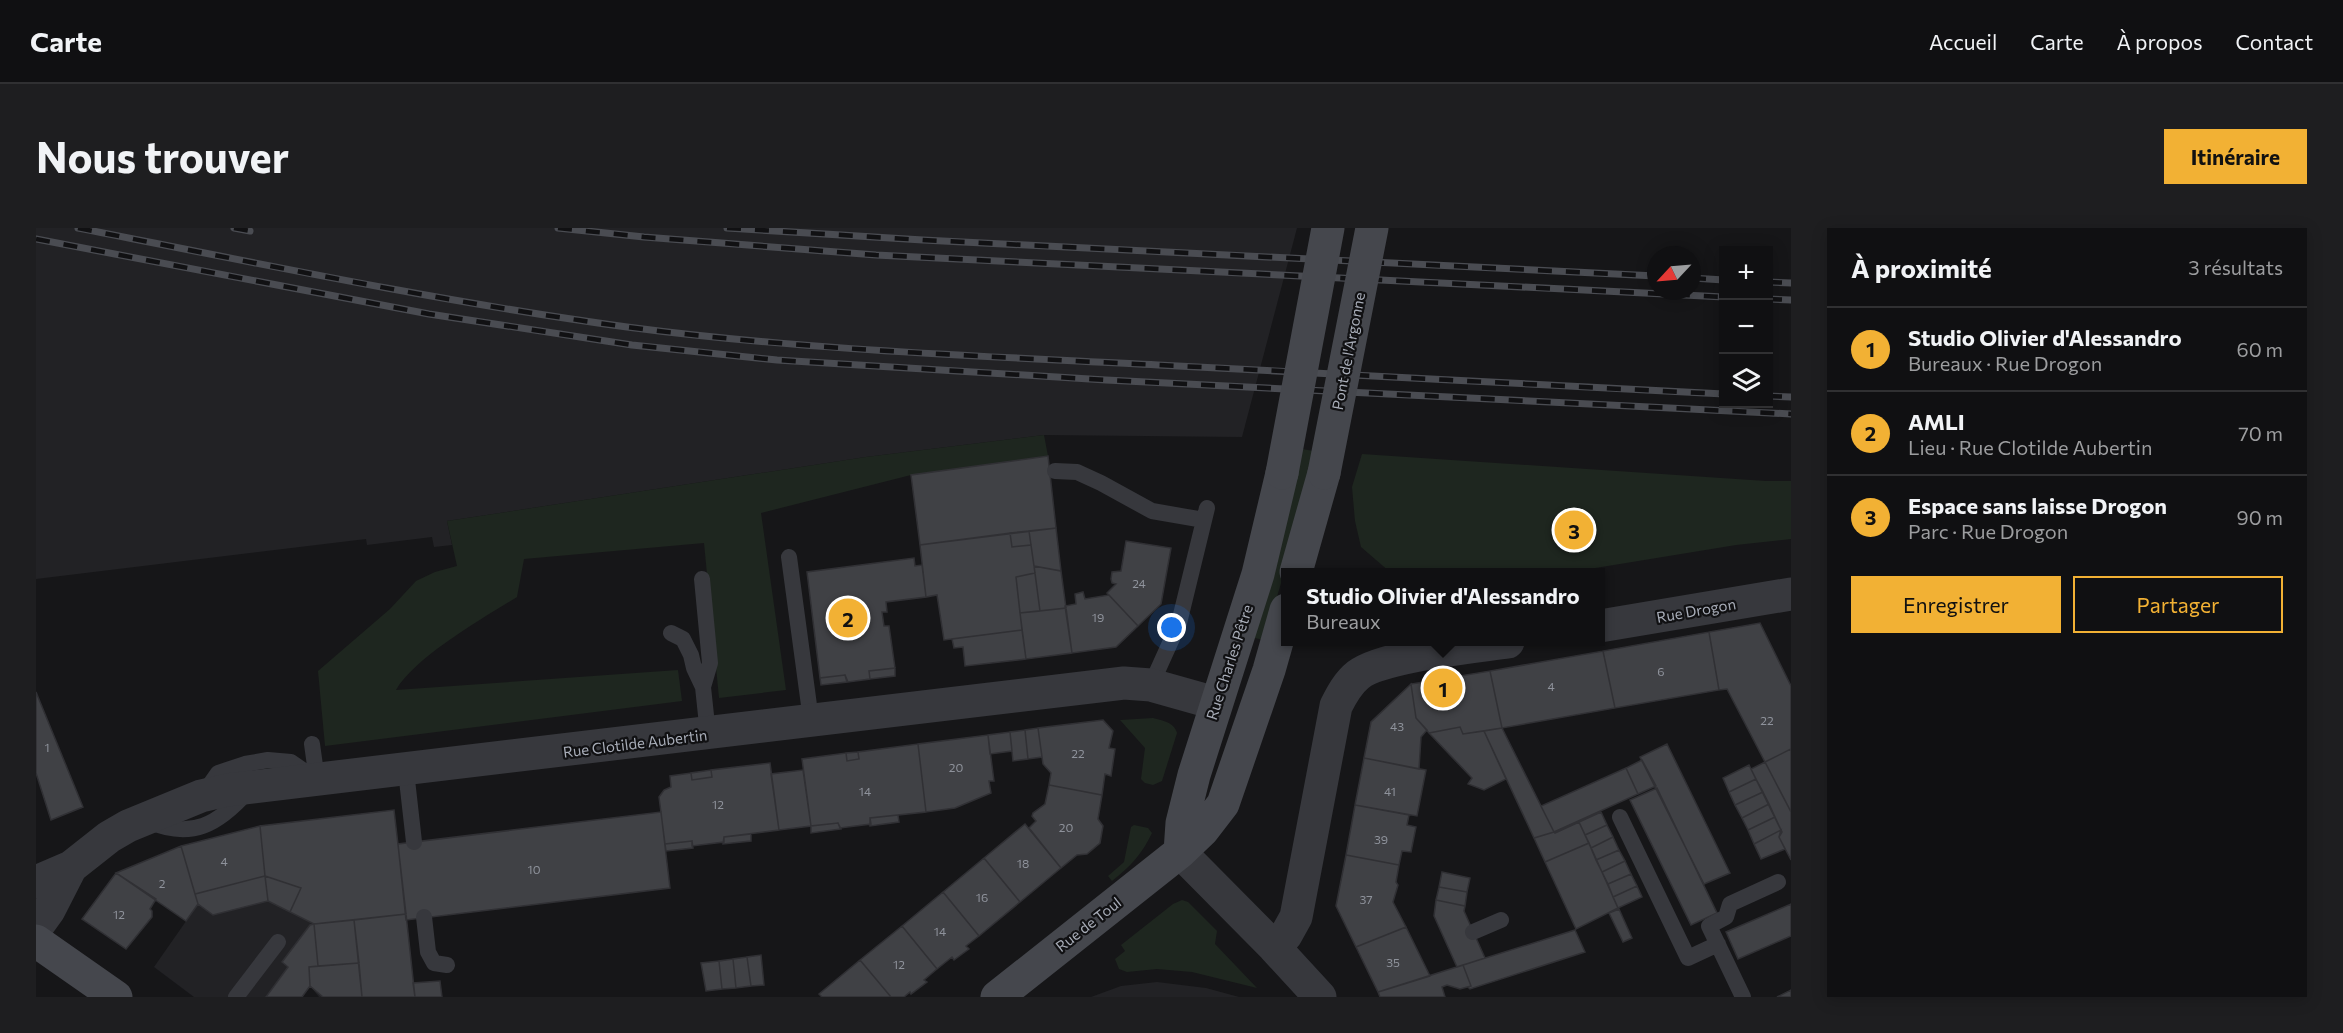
<!DOCTYPE html>
<html lang="fr">
<meta charset="utf-8">
<style>
body{margin:0;font-family:Commissioner,sans-serif;background:#1e1e20;color:#f1f3f6}
.controls{position:absolute;right:18px;top:18px;display:grid;overflow:hidden;border-radius:0px;box-shadow:0 3px 15px #0003}
.controls button{width:54px;height:54px;display:grid;place-items:center;padding:0;border:0;border-bottom:2px solid #303032;background:#101012;color:#f1f3f6;font:30px sans-serif}
.compass{position:absolute;left:1611px;top:18px;width:54px;height:54px;border-radius:50%;background:#101012;box-shadow:0 3px 15px #0003;rotate:244deg}
.you{position:absolute;left:1136px;top:400px;width:21px;height:21px;margin:-15px;border:4px solid #fff;border-radius:50%;background:#1a73e8;box-shadow:0 0 0 9px #1a73e833}
.badge{display:grid;place-items:center;width:39px;height:39px;border-radius:50%;background:#f2b134;color:#111;font-size:20px;font-weight:700}
.pin{position:absolute;translate:-50% -50%;border:3px solid #fff;box-shadow:0 2px 6px #0006}
.popup{position:absolute;left:1245px;top:340px;width:324px;height:78px;box-sizing:border-box;display:grid;place-content:center;border-radius:0px;background:#101012;filter:drop-shadow(0 2px 4px #0005);font-size:20px;white-space:nowrap;color:#9c9d9f}
.popup b{font-size:22px;color:#f1f3f6}
.popup::after{content:'';position:absolute;left:50%;top:100%;margin-left:-12px;border:12px solid transparent;border-top-color:#101012}
.list{margin:0;padding:0;list-style:none}
h2{display:flex;justify-content:space-between;align-items:center;height:78px;margin:0;padding:0 24px;font-size:26px}
h2 small{font-size:20px;font-weight:400;color:#9c9d9f}
.list li{display:grid;grid-template-columns:39px 1fr auto;gap:18px;align-items:center;box-sizing:border-box;height:84px;padding:0 24px;border-top:2px solid #303032}
.list b{display:block;font-size:22px;white-space:nowrap}
.list p{margin:0;font-size:20px;white-space:nowrap;color:#9c9d9f}
.list em{font-size:20px;font-style:normal;color:#9c9d9f}
.actions{display:flex;gap:12px;padding:18px 24px}
.actions a{flex:1;padding:14px 0;border:2px solid #f2b134;border-radius:0px;text-align:center;font-size:21px;color:#f2b134}
.actions .main{background:#f2b134;color:#111}
.icon{flex:none;width:33px;height:33px;fill:none;stroke:currentColor;stroke-width:2;stroke-linecap:round;stroke-linejoin:round}
.map{position:relative;flex:none;width:1755px;height:769px;overflow:hidden;border-radius:0px}
header{display:flex;align-items:center;gap:36px;box-sizing:border-box;height:84px;padding:0 30px;background:#101012;border-bottom:2px solid #303032}
header strong{font-size:28px}
nav{display:flex;gap:33px;margin-inline-start:auto;font-size:21px}
.intro{display:flex;align-items:center;justify-content:space-between;box-sizing:border-box;height:144px;padding:0 36px}
h1{margin:0;font-size:42px}
.button{padding:15px 27px;border-radius:0px;background:#f2b134;color:#111;font-size:21px;font-weight:700}
main{display:flex;gap:36px;padding:0 36px}
aside{flex:1;background:#101012;border-radius:0px;box-shadow:0 3px 15px #0003}
.map>svg:first-child{display:block}
</style>
<header>
<strong>Carte</strong>
<nav><a>Accueil</a><a>Carte</a><a>À propos</a><a>Contact</a></nav>
</header>
<div class="intro"><h1>Nous trouver</h1><a class="button">Itinéraire</a></div>
<main>
<div class="map">
<svg width="1755" height="769" viewBox="0 0 1755 769">
<rect width="100%" height="100%" fill="#161618"/>
<!-- built -->
<path fill="#222225" d="M0,0h1261l-55,209 -198,-2 -178,22 -419,64 5,24 -18,2 -2,-10 -65,8 -1,-6 -330,40z
M358,582l21,187h-96l-9,-11 -8,11h-108l-40,-30 44,-63 -17,-58 79,-20z
M1121,754l49,6 33,9h-148l30,-11z"/>
<!-- green -->
<path fill="#1e261f" d="M1008,207l4,21 -137,19 -150,38 25,177 -67,8 -15,-155 -180,16 -7,38c-34,21 -102,60 -121,93l282,-20 4,31 -357,45 -7,-75 72,-62 26,-28 19,-9 22,-6 -10,-45 419,-64z
M1266,221l12,2 -23,99 -27,90 -14,-3z
M1326,226l404,27h25v58l-55,6 -165,27h-181l-29,-25 -6,-26 -3,-34z
M1117,490c10,3 21,4 24,15l-15,48 -9,4 -8,-2 -4,-4 4,-31 -25,-28z
M1098,597l14,3 4,5c-10,21 -22,34 -40,48l-4,-5 16,-14 7,-35z
M1146,672l6,2 29,29 -2,13 42,44 -65,-16 -35,-3 -30,3 -8,-3 -4,-10 10,-8 -4,-6 52,-41z"/>
<!-- building -->
<path fill="#404145" stroke="#303034" stroke-width="1.5" d="M1012,228l8,72 -136,17 -9,-70z
M1020,300l5,43 -27,-5 -5,-35z
M993,303l2,14 -19,2 -2,-14z
M974,305l2,14 19,-2 4,28 -19,4 6,53 -78,10 -7,-45 -11,2 -6,-52z
M1090,313l45,7 -10,56 -23,22 -31,-33 9,-9 -4,-1 -1,-4 1,-7 9,-1z
M878,330l1,8 7,-1 4,32 -40,5 1,10h-5l2,14h5l6,42 -26,3 1,8 -22,3 -3,-7 -25,3 -13,-106z
M998,338l27,5 5,37 -26,3z
M999,345l5,38 -20,2 -4,-36z
M1047,364l2,7 24,-4 29,31 -22,21 -44,6 -7,-47 11,-2 -1,-10z
M1030,380l6,45 -46,6 -6,-46z
M1724,395l31,63v63l-26,13 -38,-73 -8,1 -10,-58z
M986,402l4,29 -61,7 -2,-19 -9,1 -2,-9z
M1673,404l10,58 -104,18 -12,-57z
M1567,423l12,57 -113,20 -12,-57z
M859,440v8l-25,3 -1,-8z
M1454,443l12,57 -39,6 -3,-7 -31,6 -13,-15 -5,-34z
M809,447l2,7 -26,3 -1,-7z
M1375,456l5,34 11,12 -6,7 -2,32 -55,-11 7,-36z
M0,464l47,115 -32,13 -15,-47z
M1067,492l10,11 -4,17 6,1 -4,27 -6,-2 -3,21 -53,-10 2,-12 -8,-9 -5,-36z
M1424,499l3,7 21,-3 22,48 -22,11 -16,-6 4,-6 -43,-45z
M1002,500l4,29 -14,2 -3,-29z
M1466,500l52,104 -20,6 -50,-107z
M989,502l3,29 -15,2 -3,-29z
M974,504l2,19 -22,3 -2,-19z
M952,507l6,46h-5l2,12 -36,15 -29,4 -8,-68z
M882,516l8,68 -56,6 1,6 -31,4 -2,-5 -27,3 -9,-67 44,-6 1,8 12,-2 -1,-7z
M1631,516l63,129 -26,11 -64,-127z
M1755,521v63l-26,-50z
M822,524l1,7 -12,2 -1,-8z
M1328,530l62,12 -9,46 -62,-11z
M1606,532l14,26 -18,8 -12,-26z
M1729,534l26,50v48l-12,-23 3,-5 -31,-63z
M734,535l9,67 -55,7v5l-32,4v-5l-27,3 -6,-47 5,-7 7,-3 -1,-11 21,-3 1,7 20,-3 -1,-7z
M1713,537l7,14 -27,13 -6,-14z
M1590,540l12,26 -84,38 -13,-26z
M675,542l1,7 -20,3 -1,-7z
M767,542l8,56 -32,4 -8,-56z
M1720,551l7,13 -28,13 -6,-13z
M1013,557l53,10 -4,24 5,7 -3,17 -13,11 -10,1 -16,13 -32,-40 7,-7 -4,-5 1,-3 12,-9z
M1621,560l60,125 -26,12 -61,-125z
M1727,564l6,12 -27,14 -7,-13z
M1733,576l6,13 -27,13 -6,-12z
M1319,577l54,10 -2,10 9,2 -5,25 -9,-1 -3,14 -53,-10z
M358,582l12,104 -92,10 -24,-12 11,-24 -36,-12 -5,-50z
M625,584l9,76 -264,32 -8,-76z
M1565,584l6,13 -22,10 -6,-13z
M862,587l1,7 -29,4v-8z
M1739,589l6,13 -27,14 -6,-14z
M1543,594l10,21 -44,19 -11,-24 20,-6 1,1z
M802,595l3,6 -30,4v-7z
M989,596l36,44 -41,34 -36,-44z
M1571,597l6,12 -22,11 -6,-13z
M224,598l5,50 -70,18 -14,-48z
M1745,602l-2,7 6,12 -24,10 -7,-15z
M715,606v7l-28,3 1,-7z
M1577,609l6,13 -23,10 -5,-12z
M656,613l1,7 -27,3 -1,-7z
M1553,615l29,65 -42,21 -31,-67z
M145,618l17,58 -12,17 -70,-48z
M1583,622l6,11 -23,11 -6,-12z
M1310,627l53,10 -3,17 2,3 -5,17 13,25 -50,20 -20,-41z
M948,630l36,44 -41,34 -36,-44z
M1589,633l6,13 -23,10 -6,-12z
M1406,644l28,6 -3,14 -28,-5z
M80,645l40,26 -6,10 2,2v6l-26,32 -44,-30z
M1595,646l6,12 -24,11 -5,-13z
M229,648l36,12 -11,24 -22,-11z
M229,648l3,25 -55,14 -15,-11 -3,-10z
M1601,658l5,11 -24,11 -5,-11z
M1403,659l28,5 -2,14 -29,-6z
M907,664l36,44 -13,10 3,3 -15,11 -2,-3 -15,12 -35,-43z
M1400,672l29,6 -1,5 21,47 -28,9 -23,-51z
M1755,676v32l-53,23 -12,-27z
M1583,681l13,29 -9,4 -14,-29z
M370,686l9,83h-53l-8,-77z
M318,692l5,43 -41,3 -4,-42z
M278,696l4,42 -9,1 1,19 -8,11h-36l22,-30 -6,-5 28,-37z
M866,698l35,43 -13,11 3,2 -16,12 -1,-2 -6,5h-13l-31,-37z
M1370,699l24,49 -52,16 -22,-45z
M1539,702l10,22 -115,37 -2,-2 3,-1 -8,-21z
M725,727l3,30 -13,1 -4,-29z
M711,729l4,29 -15,2 -3,-29z
M697,731l3,29 -14,1 -3,-28z
M824,732l31,37h-69l-3,-3z
M683,733l3,28 -16,2 -5,-28z
M323,735l3,34h-39l-13,-11 -1,-19z
M1427,737l8,21 -11,3 -13,-4 -5,2 3,10h-65l-2,-5z
M404,753l2,16h-27l-2,-14z
M1755,762v7h-14z"/>
<g fill="none" stroke-linecap="round" stroke-linejoin="round">
<!-- lane -->
<path stroke="#37383d" stroke-width="16" d="M1019,243l22,1 24,11 51,28 52,9
M753,329l22,163
M666,351l8,84 -7,24
M635,405l12,6 8,16 3,13 9,19 5,47
M1115,457l28,-62 28,-115
M276,516l5,36
M370,543l8,71
M168,565l14,-20 27,-9 23,-4 23,2 23,16
M1584,589l68,141 30,-14
M111,593c45,19 71,4 102,-31
M388,689l4,35 6,11 13,2
M1437,704l28,-12
M200,769l42,-55
M1707,769l-34,-71 17,-9 4,-13 48,-22"/>
<!-- street -->
<path stroke="#37383d" stroke-width="33" d="M1564,398l191,-32
M1144,624l94,95 46,50
M0,654l35,-15 38,-30 19,-11 73,-30 26,-6 897,-107 27,2 64,18
M0,700l13,-18 22,-43
M1238,719l12,-12 10,-18 40,-211c6,-12 12,-23 22,-31 24,-19 116,-28 150,-33"/>
<!-- secondary -->
<path stroke="#45474d" stroke-width="33" d="M1260,344l28,-99
M1144,624l2,-29 12,-48 64,-201 24,-101
M0,713l80,56
M961,769l183,-145 23,-22 20,-26 46,-134 17,-60"/>
<defs>
<path id="rail" d="M42,0c183,36 365,74 549,99 176,23 354,29 531,38 189,9 377,20 566,29
M198,0l16,3
M522,0l86,9 232,18 848,42
M691,0l196,12 733,36
M0,11l393,75 203,31 145,15 329,20 685,34
M1656,50l32,2
M1732,54l23,1
M1732,71l23,1
M1732,168l23,1"/>
</defs>
<!-- rail casing -->
<use href="#rail" stroke="#4a4c52" stroke-width="7"/>
<!-- rail -->
<use href="#rail" stroke="#111113" stroke-width="4.5" stroke-dasharray="14" stroke-linecap="butt"/>
<!-- secondary-bridge -->
<path stroke="#45474d" stroke-width="33" d="M1246,245l46,-245
M1288,245l48,-245"/>
</g>
<g text-anchor="middle" dominant-baseline="central" stroke-width="4.5" stroke-linejoin="round" paint-order="stroke">
<!-- number labels -->
<g font-size="12" fill="#8e929b">
<text x="1103" y="355">24</text>
<text x="1062" y="389">19</text>
<text x="1625" y="443">6</text>
<text x="1515" y="458">4</text>
<text x="1731" y="492">22</text>
<text x="1361" y="498">43</text>
<text x="11" y="519">1</text>
<text x="1042" y="525">22</text>
<text x="920" y="539">20</text>
<text x="829" y="563">14</text>
<text x="1354" y="563">41</text>
<text x="682" y="576">12</text>
<text x="1030" y="599">20</text>
<text x="1345" y="611">39</text>
<text x="188" y="633">4</text>
<text x="987" y="635">18</text>
<text x="498" y="641">10</text>
<text x="126" y="655">2</text>
<text x="946" y="669">16</text>
<text x="1330" y="671">37</text>
<text x="83" y="686">12</text>
<text x="904" y="703">14</text>
<text x="1357" y="734">35</text>
<text x="863" y="736">12</text>
</g>
<!-- street labels -->
<g font-size="15" fill="#a8adb8" stroke="#111113">
<text transform="translate(1312 123) rotate(-79)">Pont de l'Argonne</text>
<text transform="translate(1660 382) rotate(-10)">Rue Drogon</text>
<text transform="translate(1193 434) rotate(-72)">Rue Charles Pêtre</text>
<text transform="translate(599 515) rotate(-7)">Rue Clotilde Aubertin</text>
<text transform="translate(1052 696) rotate(-38)">Rue de Toul</text>
</g>
</g>
</svg>
<div class="controls">
<button>+</button>
<button>−</button>
<button><svg class="icon" aria-label="layers" viewBox="0 0 24 24"><path d="M12 4l9 5-9 5-9-5zM3 14l9 5 9-5"/></svg></button>
</div>
<svg class="compass" viewBox="-18 -18 36 36"><path d="M0-13l5 13h-10z" fill="#e53935"/><path d="M0 13l5-13h-10z" fill="#9c9d9f"/></svg>
<div class="you"></div>
<div class="pin badge" style="left:1407px;top:460px">1</div>
<div class="popup"><b>Studio Olivier d'Alessandro</b>Bureaux</div>
<div class="pin badge" style="left:812px;top:390px">2</div>
<div class="pin badge" style="left:1538px;top:302px">3</div>
</div>
<aside>
<h2>À proximité<small>3 résultats</small></h2>
<ul class="list">
<li><span class="badge">1</span><div><b>Studio Olivier d'Alessandro</b><p>Bureaux · Rue Drogon</p></div><em>60 m</em></li>
<li><span class="badge">2</span><div><b>AMLI</b><p>Lieu · Rue Clotilde Aubertin</p></div><em>70 m</em></li>
<li><span class="badge">3</span><div><b>Espace sans laisse Drogon</b><p>Parc · Rue Drogon</p></div><em>90 m</em></li>
</ul>
<div class="actions"><a class="main">Enregistrer</a><a>Partager</a></div>
</aside>
</main>
